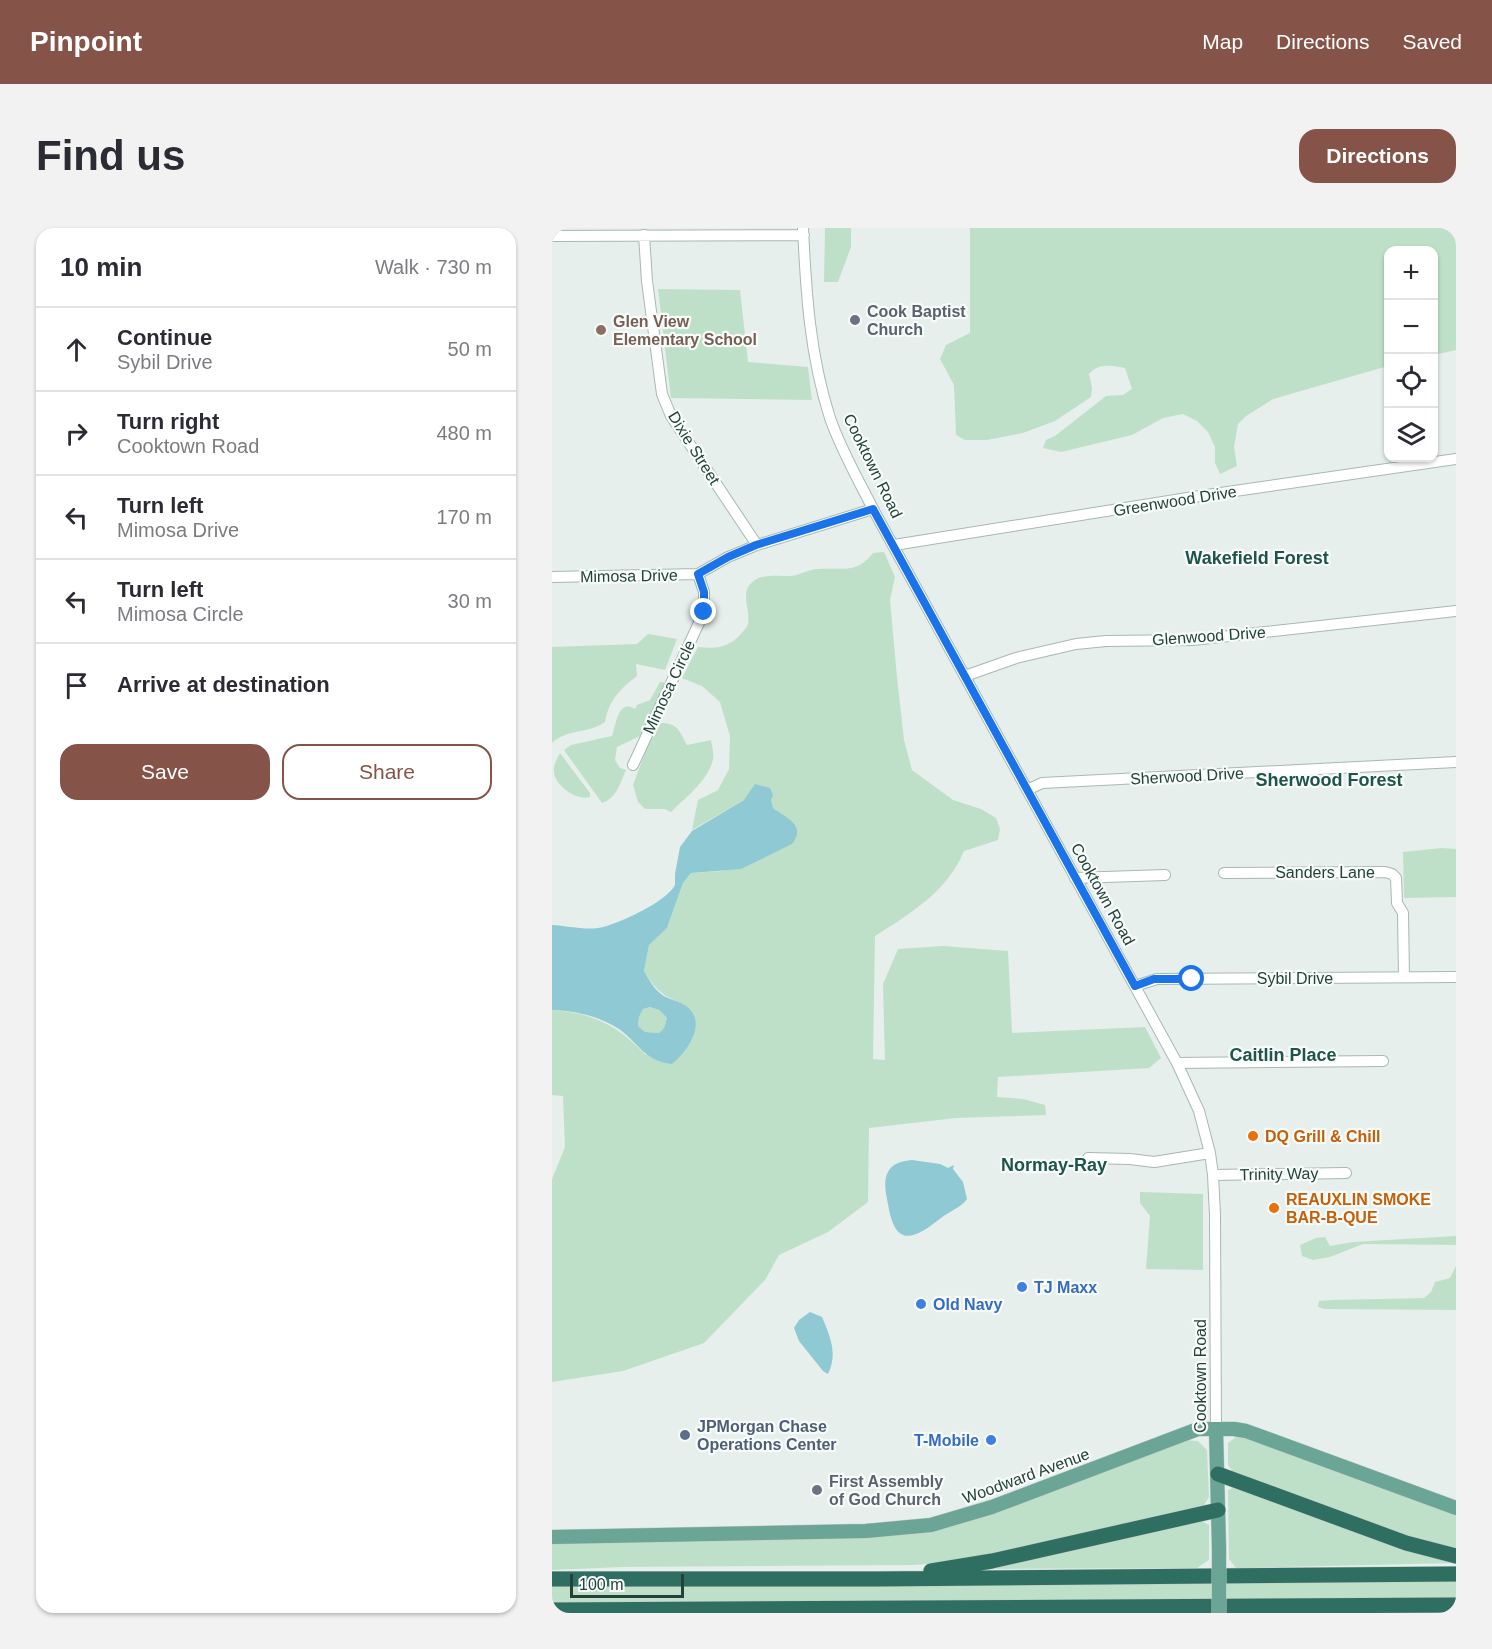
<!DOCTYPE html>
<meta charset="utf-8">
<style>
body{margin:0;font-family:Helvetica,sans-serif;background:#f2f2f3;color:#2b2b33}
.controls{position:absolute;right:18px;top:18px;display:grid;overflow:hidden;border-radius:12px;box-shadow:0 2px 4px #0004}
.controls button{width:54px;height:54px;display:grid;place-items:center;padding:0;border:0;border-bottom:2px solid #e1e1e2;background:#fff;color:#2b2b33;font:30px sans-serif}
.scale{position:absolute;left:18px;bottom:15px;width:114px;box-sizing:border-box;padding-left:6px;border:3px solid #24423a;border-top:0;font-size:16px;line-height:21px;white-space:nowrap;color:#24423a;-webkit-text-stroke:4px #f7fbf9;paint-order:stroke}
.stop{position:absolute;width:18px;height:18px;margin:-14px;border:4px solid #1a73e8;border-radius:50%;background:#fff}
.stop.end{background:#1a73e8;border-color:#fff;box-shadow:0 2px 6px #0008}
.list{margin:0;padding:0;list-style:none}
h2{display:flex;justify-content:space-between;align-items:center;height:78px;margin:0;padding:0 24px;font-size:26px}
h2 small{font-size:20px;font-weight:400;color:#7c7c81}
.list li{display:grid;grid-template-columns:39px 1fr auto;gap:18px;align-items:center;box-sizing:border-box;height:84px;padding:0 24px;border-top:2px solid #e1e1e2}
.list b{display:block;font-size:22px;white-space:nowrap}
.list p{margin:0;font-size:20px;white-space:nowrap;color:#7c7c81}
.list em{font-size:20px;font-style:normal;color:#7c7c81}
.actions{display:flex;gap:12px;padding:18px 24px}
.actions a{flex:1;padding:14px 0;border:2px solid #855347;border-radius:18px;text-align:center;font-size:21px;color:#855347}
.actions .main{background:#855347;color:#fff}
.icon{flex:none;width:33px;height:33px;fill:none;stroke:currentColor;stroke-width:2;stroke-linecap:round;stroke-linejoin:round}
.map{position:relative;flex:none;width:904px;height:1385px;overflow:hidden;border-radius:18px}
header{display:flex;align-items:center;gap:36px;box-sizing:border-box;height:84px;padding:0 30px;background:#855347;color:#fff}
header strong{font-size:28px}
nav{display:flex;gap:33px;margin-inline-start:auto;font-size:21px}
.intro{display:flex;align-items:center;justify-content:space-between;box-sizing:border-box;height:144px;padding:0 36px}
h1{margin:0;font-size:42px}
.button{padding:15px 27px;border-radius:18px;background:#855347;color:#fff;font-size:21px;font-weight:700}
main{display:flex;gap:36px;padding:0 36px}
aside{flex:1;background:#fff;border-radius:18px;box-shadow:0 2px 4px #0004}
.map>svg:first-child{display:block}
</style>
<header>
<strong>Pinpoint</strong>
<nav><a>Map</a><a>Directions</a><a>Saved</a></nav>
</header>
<div class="intro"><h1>Find us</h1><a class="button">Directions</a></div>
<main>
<aside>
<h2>10 min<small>Walk · 730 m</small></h2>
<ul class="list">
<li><svg class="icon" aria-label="ahead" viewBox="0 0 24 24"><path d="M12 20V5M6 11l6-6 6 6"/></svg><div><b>Continue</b><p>Sybil Drive</p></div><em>50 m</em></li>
<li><svg class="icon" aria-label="right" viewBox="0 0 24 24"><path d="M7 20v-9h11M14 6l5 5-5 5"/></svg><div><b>Turn right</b><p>Cooktown Road</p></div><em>480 m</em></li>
<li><svg class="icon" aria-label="left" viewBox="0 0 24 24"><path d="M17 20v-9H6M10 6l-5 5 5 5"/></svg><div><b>Turn left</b><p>Mimosa Drive</p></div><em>170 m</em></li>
<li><svg class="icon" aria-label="left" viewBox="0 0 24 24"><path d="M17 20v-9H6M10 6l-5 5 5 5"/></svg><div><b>Turn left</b><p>Mimosa Circle</p></div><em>30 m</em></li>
<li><svg class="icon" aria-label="arrive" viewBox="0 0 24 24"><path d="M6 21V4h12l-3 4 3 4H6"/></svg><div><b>Arrive at destination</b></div></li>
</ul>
<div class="actions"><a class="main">Save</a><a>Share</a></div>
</aside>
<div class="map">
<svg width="904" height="1385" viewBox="0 0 904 1385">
<rect width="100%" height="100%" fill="#e6efeb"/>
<!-- green -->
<path fill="#bfe0c8" d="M273,0h26v19l-13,35h-14z
M418,0h486v122l-22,5v-105h-46v116l-115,33 -27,17 -8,8 -2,11 -2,12 3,19 -17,8 -5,-11v-16l-7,-15 -11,-11 -14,-7 -20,4 -31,17 -71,17 -18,-4 3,-8 9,-4 51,-40 17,-1 9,-6 -7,-21c-12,-3 -28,-5 -36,6l3,14 -1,9 -36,24 -32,12 -36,7h-22l-9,-5 -2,-50 -14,-26 6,-14 24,-12z
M106,61l82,1 8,72 60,5 4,33 -141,-2z
M332,324l11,25 -5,23 7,77 7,63 8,30 41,30 28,9 15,9 4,11 -2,11 -34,11c-17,41 -53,62 -89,85l-2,123 12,1 -2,-76 15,-35 45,-3 65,5 4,82 133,-6 16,31 -12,10 -151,9 -1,20 26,2 22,6 1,10 -90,3 -87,10 -1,74 -40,30 -49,23 -14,25 -61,63 -81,28 -71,11v-203l13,-32 -2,-51 -11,-1v-85c41,3 65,15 94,45l39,-50c-23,-10 -27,-12 -41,-34l5,-26 18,-17 16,-45 8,-10 31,-2 70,-27 -11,-30 -8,-6 -2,-8h-27l-52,30 6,-30 20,-10 11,-21 1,-33 -10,-34 -18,-16 -20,-8 16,-31c17,2 30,1 42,-12 3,-4 7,-7 8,-11 3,-15 -10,-33 7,-44 9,-6 25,-4 36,-4 10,-1 18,-7 27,-7 25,-2 37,6 55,-16z
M96,406l29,5 -12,31 -29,-6 1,12c-17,13 -28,24 -32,46 -17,12 -39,7 -53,21v-96l85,-3z
M108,454h4l1,2 -25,52 -23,11 -2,13 5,8 6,2c-6,13 -9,28 -24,33l-38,-53 7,-5 41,-9c4,-11 6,-38 23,-27l2,-4 13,-5z
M104,495c21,-1 22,5 31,22l24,-5c1,6 3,13 2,19 -4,21 -28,39 -42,53l-6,-3h-20l-7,-7 -5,-17z
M8,525l30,40v4c-13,4 -35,-11 -36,-25 -1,-7 3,-13 6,-19z
M889,620l15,1v48l-52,1 -1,-46z
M98,779l9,3 8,8 -3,10 -5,5 -14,-1 -7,-6 1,-9 4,-8z
M588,964l63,2v76l-57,-1 4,-53 -10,-13z
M904,1008v9l-93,-1 -33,13 -17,3 -11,-4 -2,-11 16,-7 9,-1 5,9 23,-4z
M904,1038v44l-131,-1 -7,-2 1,-6 14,-1 91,-2 7,-6 4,-10 15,-4z
M690,1208l214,76v38l-42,-10 -181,-68 -5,-7v-22l8,-6z
M633,1212l13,1 9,9 2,47 -6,10 -228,51 -36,5 -25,2 -292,2 -70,3v-26l314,-6 59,-6 48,-12z
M683,1259l221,72v4l-220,5 -7,-9 -1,-69z
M648,1292l9,5v35l-12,8 -224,1z
M904,1352v19l-904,5v-20z"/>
<!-- water -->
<path fill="#8ec9d4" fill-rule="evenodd" d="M203,556l15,4 3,7 -2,5 2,8c13,10 34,17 19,36l-51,25 -50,4 -8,10 -16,45 -18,17 -5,26c5,8 9,17 17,23 6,5 15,6 22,10 27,16 5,47 -11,60 -28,-3 -33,-21 -53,-35 -20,-13 -43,-18 -67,-19v-85c16,1 36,6 51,2 19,-5 63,-25 72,-42v-11l5,-27 12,-16 52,-31zM98,779l9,3 8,8 -3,10 -5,5 -14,-1 -7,-6 1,-9 4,-8z
M360,932l28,4 8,4 6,-3 -1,4 10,13 4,17c-5,8 -19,13 -26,19 -29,23 -46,29 -53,-14 -2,-10 -5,-23 0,-32 4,-9 15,-11 24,-12z
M258,1084l12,5c8,19 16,37 6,57l-5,-3 -24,-30 -5,-13 5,-8z"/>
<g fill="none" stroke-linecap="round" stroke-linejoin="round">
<defs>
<path id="minor" d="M251,0c3,65 7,128 27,190 11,32 28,61 43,91l304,554 22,48 11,42 3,22 2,40 1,214
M92,7l3,46 15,113 9,22 86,129
M0,8l252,-1
M342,317l306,-49 256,-37
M0,349l146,-3 30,-17 29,-12 116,-36
M413,448l51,-18 60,-14 30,-3 87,-1 263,-29
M81,537l71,-153v-20l-6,-18
M475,562l15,-7 414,-21
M672,645l161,-1 7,2 4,4 1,25 6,10 1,64
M523,650l90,-3
M583,758l22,-7 299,-2
M625,835l206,-2
M536,930l42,1 24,3 56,-9
M661,947l133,-2"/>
<path id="major" d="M664,1201l3,119
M0,1309l314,-6 65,-6 61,-18 206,-78h36l12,2 210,77"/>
<path id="highway" d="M666,1246l188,69 50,13
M379,1343l61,-10 226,-51
M0,1351h325l579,-5
M0,1382l904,-5"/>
</defs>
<!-- minor casing -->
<use href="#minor" stroke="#a8b8b2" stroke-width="12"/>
<!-- major casing -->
<use href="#major" stroke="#c2cac8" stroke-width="15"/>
<!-- highway casing -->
<use href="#highway" stroke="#c2cac8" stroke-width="16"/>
<!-- minor -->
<use href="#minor" stroke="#fff" stroke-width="10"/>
<!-- major -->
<use href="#major" stroke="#6aa596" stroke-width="14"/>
<!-- highway -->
<use href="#highway" stroke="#2f6f62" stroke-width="15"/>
<defs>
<path id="major-bridge" d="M667,1320v65"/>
</defs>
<!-- major-bridge casing -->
<use href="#major-bridge" stroke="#c2cac8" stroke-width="15" stroke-linecap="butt"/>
<!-- major-bridge -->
<use href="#major-bridge" stroke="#6aa596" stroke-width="14"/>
</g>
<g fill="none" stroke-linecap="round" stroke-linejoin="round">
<!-- route -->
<path stroke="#1a73e8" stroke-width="8" d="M152,384v-20l-6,-18 30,-17 28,-12 117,-36 262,477 19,-7h38"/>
</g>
<!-- markers -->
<g fill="#6b7280" stroke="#f7fbf9" stroke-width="2">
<circle cx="303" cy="92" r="6"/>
<circle cx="265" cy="1262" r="6"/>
</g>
<circle fill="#8d6e63" stroke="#f7fbf9" stroke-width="2" cx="49" cy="102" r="6"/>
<g fill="#e8710a" stroke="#f7fbf9" stroke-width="2">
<circle cx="701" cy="908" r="6"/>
<circle cx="722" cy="980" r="6"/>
</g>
<g fill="#3f7fe0" stroke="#f7fbf9" stroke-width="2">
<circle cx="470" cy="1059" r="6"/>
<circle cx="369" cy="1076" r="6"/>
<circle cx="439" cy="1212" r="6"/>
</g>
<circle fill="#5c6f8a" stroke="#f7fbf9" stroke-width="2" cx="133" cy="1207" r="6"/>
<g text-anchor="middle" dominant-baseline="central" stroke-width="4.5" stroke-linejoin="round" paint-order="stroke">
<!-- worship labels -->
<g font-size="16" font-weight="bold" fill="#5b616d" stroke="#f7fbf9" text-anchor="start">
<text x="315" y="83">Cook Baptist<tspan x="315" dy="18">Church</tspan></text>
<text x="277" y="1253">First Assembly<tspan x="277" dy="18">of God Church</tspan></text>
</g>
<!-- education labels -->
<g font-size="16" font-weight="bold" fill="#785e54" stroke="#f7fbf9" text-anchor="start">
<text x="61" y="93">Glen View<tspan x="61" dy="18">Elementary School</tspan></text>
</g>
<!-- street labels -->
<g font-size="16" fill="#24423a" stroke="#f7fbf9">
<text transform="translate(142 220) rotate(58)">Dixie Street</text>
<text transform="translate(321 238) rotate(64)">Cooktown Road</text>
<text transform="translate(623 273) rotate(-9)">Greenwood Drive</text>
<text transform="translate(77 348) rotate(-1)">Mimosa Drive</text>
<text transform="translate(657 408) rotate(-4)">Glenwood Drive</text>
<text transform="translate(117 459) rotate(-65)">Mimosa Circle</text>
<text transform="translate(635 548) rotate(-3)">Sherwood Drive</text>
<text x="773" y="644">Sanders Lane</text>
<text transform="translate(551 666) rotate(61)">Cooktown Road</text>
<text x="743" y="750">Sybil Drive</text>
<text transform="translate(727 946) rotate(-1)">Trinity Way</text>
<text transform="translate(648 1148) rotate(-90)">Cooktown Road</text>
<text transform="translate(474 1248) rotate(-20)">Woodward Avenue</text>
</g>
<!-- food labels -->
<g font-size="16" font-weight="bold" fill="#c56008" stroke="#f7fbf9" text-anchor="start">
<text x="713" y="908">DQ Grill &amp; Chill</text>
<text x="734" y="971">REAUXLIN SMOKE<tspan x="734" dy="18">BAR-B-QUE</tspan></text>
</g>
<!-- shop labels -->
<g font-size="16" font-weight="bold" fill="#366cbe" stroke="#f7fbf9" text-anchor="start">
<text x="482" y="1059">TJ Maxx</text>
<text x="381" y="1076">Old Navy</text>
<text x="427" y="1212" text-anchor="end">T-Mobile</text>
</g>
<!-- service labels -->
<g font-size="16" font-weight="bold" fill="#4e5e75" stroke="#f7fbf9" text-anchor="start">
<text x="145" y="1198">JPMorgan Chase<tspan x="145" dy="18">Operations Center</tspan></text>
</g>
<!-- neighbourhood labels -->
<g font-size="18" font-weight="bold" fill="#1f5548" stroke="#f7fbf9">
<text x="705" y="330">Wakefield Forest</text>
<text x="777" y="552">Sherwood Forest</text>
<text x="731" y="827">Caitlin Place</text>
<text x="502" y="937">Normay-Ray</text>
</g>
</g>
</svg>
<div class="controls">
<button>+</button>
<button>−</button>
<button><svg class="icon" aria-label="locate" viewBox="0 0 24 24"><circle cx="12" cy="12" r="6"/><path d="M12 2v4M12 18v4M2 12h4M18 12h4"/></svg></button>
<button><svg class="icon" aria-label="layers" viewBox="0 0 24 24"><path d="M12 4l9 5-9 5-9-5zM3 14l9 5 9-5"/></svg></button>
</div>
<div class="scale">100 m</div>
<div class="stop" style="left:640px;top:751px"></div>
<div class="stop end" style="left:152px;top:384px"></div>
</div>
</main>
